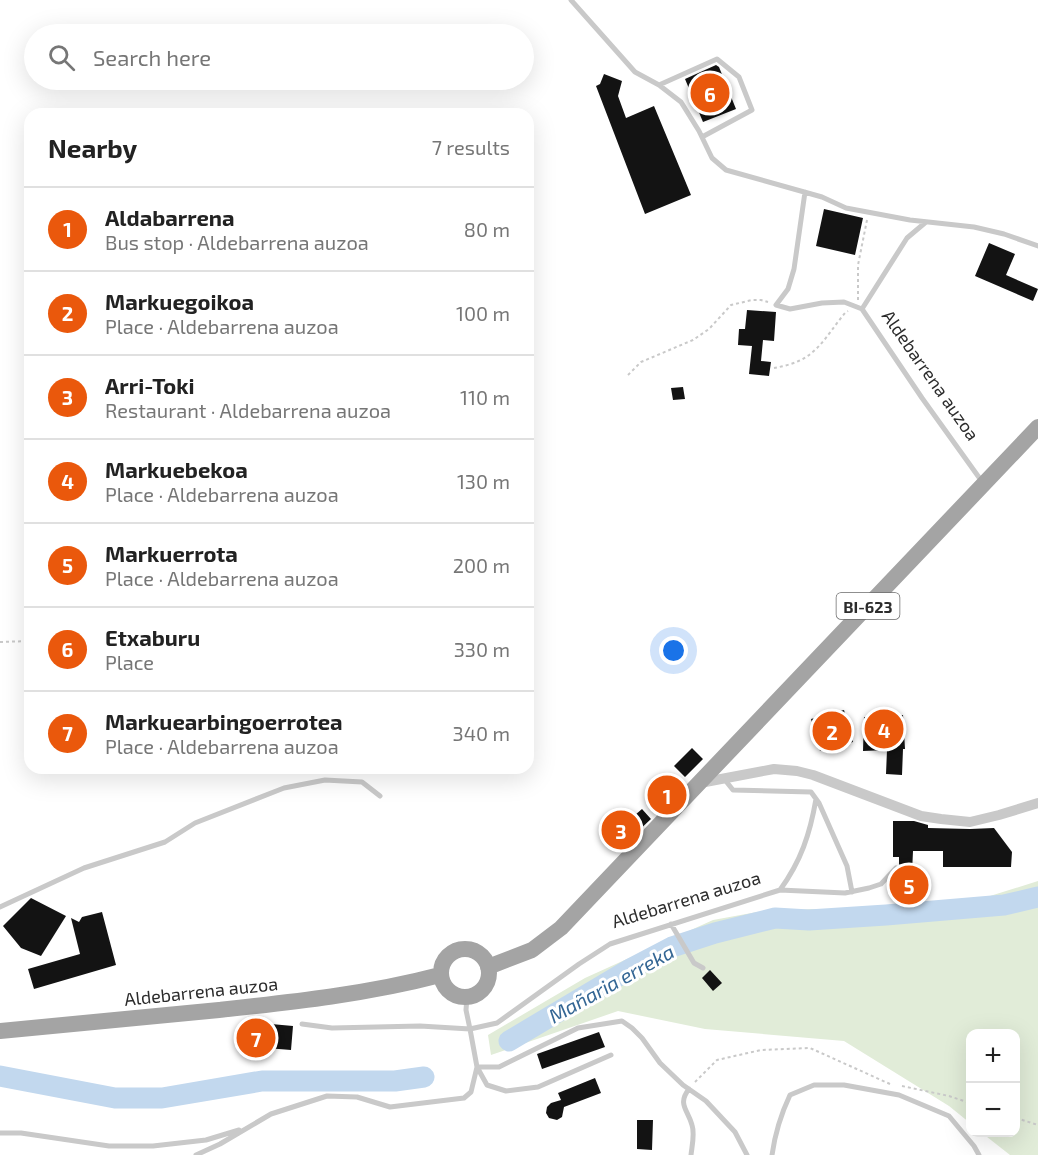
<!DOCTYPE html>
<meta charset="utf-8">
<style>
body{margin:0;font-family:"Exo 2",sans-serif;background:#f6f6f6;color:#222}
.controls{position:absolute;right:18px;bottom:18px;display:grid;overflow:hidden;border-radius:12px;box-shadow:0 6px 24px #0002}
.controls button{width:54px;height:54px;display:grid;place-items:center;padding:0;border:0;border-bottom:2px solid #e0e0e0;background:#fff;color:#222;font:30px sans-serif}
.you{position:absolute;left:674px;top:651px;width:21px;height:21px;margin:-15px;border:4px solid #fff;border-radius:50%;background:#1a73e8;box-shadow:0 0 0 9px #1a73e833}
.badge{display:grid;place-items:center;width:39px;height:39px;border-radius:50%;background:#ea580c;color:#fff;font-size:20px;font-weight:700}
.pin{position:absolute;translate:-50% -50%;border:3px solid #fff;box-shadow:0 2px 6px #0006}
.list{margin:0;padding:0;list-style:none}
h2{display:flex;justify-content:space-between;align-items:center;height:78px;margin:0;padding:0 24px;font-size:26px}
h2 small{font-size:20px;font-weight:400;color:#767676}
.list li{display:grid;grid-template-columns:39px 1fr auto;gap:18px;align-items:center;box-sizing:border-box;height:84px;padding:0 24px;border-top:2px solid #e0e0e0}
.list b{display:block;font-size:22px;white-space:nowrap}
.list p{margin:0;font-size:20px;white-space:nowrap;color:#767676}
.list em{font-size:20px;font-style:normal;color:#767676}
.icon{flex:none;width:33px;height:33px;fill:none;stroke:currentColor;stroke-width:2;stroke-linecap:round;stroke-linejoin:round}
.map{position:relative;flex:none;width:1038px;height:1155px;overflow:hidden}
.search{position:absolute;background:#fff;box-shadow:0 6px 24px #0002;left:24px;top:24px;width:510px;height:66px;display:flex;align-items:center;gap:15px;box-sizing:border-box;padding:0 21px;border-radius:33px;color:#767676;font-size:22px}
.panel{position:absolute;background:#fff;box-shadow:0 6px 24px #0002;left:24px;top:108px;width:510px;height:666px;border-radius:18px}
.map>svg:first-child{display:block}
</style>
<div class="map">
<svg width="1038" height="1155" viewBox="0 0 1038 1155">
<rect width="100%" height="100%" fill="#fff"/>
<!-- green -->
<path fill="#e1ecd8" d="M1038,881v274h-28l-28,-22 34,-1v-98h-46v89l-21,-17 -105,-65 -139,-12 -87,-18 -127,44 -3,-20 97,-57 128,-58 44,-8 55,-3 130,2z"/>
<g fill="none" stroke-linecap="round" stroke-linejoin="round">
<!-- river -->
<path stroke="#c2d8ee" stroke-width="21" d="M509,1041l121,-72 42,-22 43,-14 60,-15 34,2 77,-5 118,-10 34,-8
M0,1076l115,22h47l100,-17h133l29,-4"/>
</g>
<!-- building -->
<path fill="#131313" d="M716,65l3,2 17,42 -33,13 -18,-43z
M604,74l18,7 -4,15 8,22 28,-12 37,89 -46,19 -49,-128 4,-2z
M824,209l39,9 -8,37 -39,-9z
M989,243l26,11 -9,21 32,14 -5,12 -58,-25z
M747,310l29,2 -2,29 -11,-1 -2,21 10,1 -2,14 -20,-2 3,-28 -14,-1 1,-16h6z
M683,387l2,12 -12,1 -2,-12z
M844,710l9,32 -33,9 -9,-32z
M903,715l2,34h-2l-1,26 -16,-1 1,-24 -24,1 1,-34z
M692,748l11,11 -18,18 -11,-11z
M642,809l9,10 -29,27 -19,-20 15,-14 10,9z
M893,821h21l14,4v3l42,1 24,-1 18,24 -1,15h-68v-16h-30l-1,22h9l-1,25 -23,-1 1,-24 3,-6 -2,-3v-7h-6z
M31,898l35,18 -25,40 -20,-8 -18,-22z
M102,912l14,53 -82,24 -6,-20 52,-15 -9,-36 8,4 3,-5z
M710,970l12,13 -9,8 -11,-13z
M271,1024l22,2 -2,24 -37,-3 -1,7 -12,-1 2,-26 27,2z
M599,1032l6,15 -63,22 -5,-15z
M595,1078l6,15 -37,14 -2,10 -5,3 -8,-2 -3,-5 1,-6 4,-4 10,-3 -3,-7z
M637,1120h16l-1,30 -15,-1z"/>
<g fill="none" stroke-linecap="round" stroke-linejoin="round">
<!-- path -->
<path stroke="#c9c9c9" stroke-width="2" stroke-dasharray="3 3" stroke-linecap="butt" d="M858,300v-35l9,-45
M774,368c11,-2 23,-5 32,-11 16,-10 27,-30 39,-44l3,-2
M628,375l13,-13 52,-22 16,-11 22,-24 21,-5h9l7,2
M0,642l30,-1
M695,1082l22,-22 44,-10 49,-2 80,36
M902,1086l47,10 21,7
M1016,1118l22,7"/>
<!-- lane -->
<path stroke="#c9c9c9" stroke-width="5" d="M571,0l64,72 24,13 22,17 18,29 13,27 14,12 96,27 24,11 64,12 64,7 30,7 34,12
M659,85l58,-26 22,18 13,33 -50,27
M805,192l-11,77 -6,20 -12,16 14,4 32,-6 22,-1 18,7 60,89 61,85
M862,309l45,-71 19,-16
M725,780l8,10 78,2 8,11 28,63 5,26
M780,890c21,-29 30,-56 36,-91
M0,907l84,-39 81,-26 30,-19 89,-35 41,-8 37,2 18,14
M671,924l23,39 9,5
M467,997l-1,13 4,19 27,-6 82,-59 31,-20 170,-54 65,3 24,-5 12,-4 15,-16
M477,1067h22l79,-39 44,-7 10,7 10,10 18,25 23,22 23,16 29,31 12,23
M477,1067l10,18 19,6 32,-4 73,-32
M689,1089c-12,15 -1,21 3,36 3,9 0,21 -1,30
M0,1133h21l88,13h44l53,-6 33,-10
M196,1155l24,-11 51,-30 56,-18 30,1 33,10 74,-9 7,-6 6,-25 -7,-38 -50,-3 -88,2 -30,-4
M772,1155c3,-21 9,-41 18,-60l24,-10h30l55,10 50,21 25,30 5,9"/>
<!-- street -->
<path stroke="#c9c9c9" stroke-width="10" d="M700,783l74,-14 23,2 16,4 108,41 20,3 29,3 29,-7 39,-12"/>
<!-- primary -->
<path stroke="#a4a4a4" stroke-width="16" d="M441 973a24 24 0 1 1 48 0a24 24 0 1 1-48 0Z
M488,967l44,-17 29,-22 477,-501
M0,1031c73,-7 146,-14 219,-21 74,-8 149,-16 221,-35"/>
</g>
<g text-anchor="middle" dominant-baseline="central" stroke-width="6" stroke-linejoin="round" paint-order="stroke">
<!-- shield labels -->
<rect fill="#fff" stroke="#6b6b6b" stroke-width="1.5" x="836.5" y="593" width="63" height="26" rx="4.5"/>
<g font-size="16" font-weight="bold" fill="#2c2c2c">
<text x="868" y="606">BI-623</text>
</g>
<!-- street labels -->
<g font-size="18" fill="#2c2c2c" stroke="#fff">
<text transform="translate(931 375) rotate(55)">Aldebarrena auzoa</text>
<text transform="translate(686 899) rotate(-17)">Aldebarrena auzoa</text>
<text transform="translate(201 991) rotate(-6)">Aldebarrena auzoa</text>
</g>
<!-- water labels -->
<g font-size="20" font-style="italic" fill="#346694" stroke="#fff">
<text transform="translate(611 983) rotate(-29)">Mañaria erreka</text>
</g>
</g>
</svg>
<div class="controls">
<button>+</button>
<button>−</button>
</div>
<div class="you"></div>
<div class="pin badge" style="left:667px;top:795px">1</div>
<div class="pin badge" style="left:832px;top:731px">2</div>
<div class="pin badge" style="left:621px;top:830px">3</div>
<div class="pin badge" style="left:884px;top:729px">4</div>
<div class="pin badge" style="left:909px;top:885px">5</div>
<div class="pin badge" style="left:710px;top:93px">6</div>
<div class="pin badge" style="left:256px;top:1038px">7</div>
<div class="search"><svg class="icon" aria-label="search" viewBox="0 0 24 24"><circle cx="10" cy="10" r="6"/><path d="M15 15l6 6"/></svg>Search here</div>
<section class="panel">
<h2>Nearby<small>7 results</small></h2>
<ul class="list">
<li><span class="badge">1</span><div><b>Aldabarrena</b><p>Bus stop · Aldebarrena auzoa</p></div><em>80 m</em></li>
<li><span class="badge">2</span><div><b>Markuegoikoa</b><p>Place · Aldebarrena auzoa</p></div><em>100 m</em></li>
<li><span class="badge">3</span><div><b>Arri-Toki</b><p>Restaurant · Aldebarrena auzoa</p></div><em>110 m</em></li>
<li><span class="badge">4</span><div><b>Markuebekoa</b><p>Place · Aldebarrena auzoa</p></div><em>130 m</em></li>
<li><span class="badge">5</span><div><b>Markuerrota</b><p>Place · Aldebarrena auzoa</p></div><em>200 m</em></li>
<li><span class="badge">6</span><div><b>Etxaburu</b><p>Place</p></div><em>330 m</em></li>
<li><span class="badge">7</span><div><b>Markuearbingoerrotea</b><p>Place · Aldebarrena auzoa</p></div><em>340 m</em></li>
</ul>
</section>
</div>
